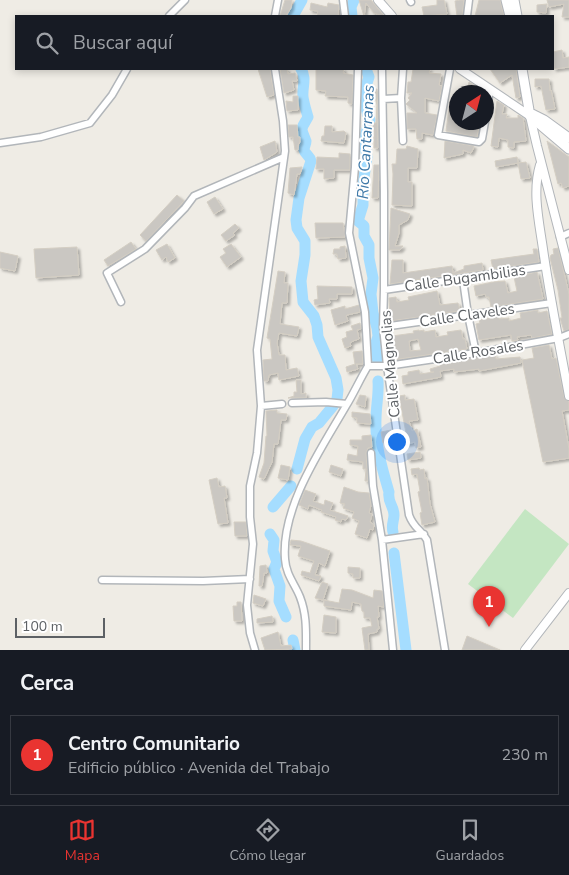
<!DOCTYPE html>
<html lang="es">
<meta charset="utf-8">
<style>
body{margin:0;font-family:"Nunito Sans",sans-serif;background:#20242c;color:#f1f3f6}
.compass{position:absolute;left:449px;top:85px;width:45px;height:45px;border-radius:50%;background:#171b24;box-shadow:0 2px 8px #0003;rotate:36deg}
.scale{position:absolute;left:15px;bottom:12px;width:90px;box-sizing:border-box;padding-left:5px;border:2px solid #5d6165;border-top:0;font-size:14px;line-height:18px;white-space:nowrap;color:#5d6165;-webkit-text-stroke:4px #fff;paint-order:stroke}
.you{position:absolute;left:396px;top:441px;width:18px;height:18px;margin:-12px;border:4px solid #fff;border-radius:50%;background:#1a73e8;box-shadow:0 0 0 8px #1a73e833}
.badge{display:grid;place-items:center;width:32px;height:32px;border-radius:50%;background:#e93431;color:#fff;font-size:16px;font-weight:700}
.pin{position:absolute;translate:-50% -41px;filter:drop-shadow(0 1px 2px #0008)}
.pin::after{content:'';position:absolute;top:26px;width:18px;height:15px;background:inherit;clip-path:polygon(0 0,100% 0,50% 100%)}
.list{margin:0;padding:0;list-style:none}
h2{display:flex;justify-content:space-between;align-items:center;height:65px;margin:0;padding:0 20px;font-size:21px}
h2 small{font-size:16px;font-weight:400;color:#9ea1a6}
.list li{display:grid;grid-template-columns:32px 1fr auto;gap:15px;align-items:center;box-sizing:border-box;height:80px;margin:0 10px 10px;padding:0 10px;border:1px solid #363941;border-radius:0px}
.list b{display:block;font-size:19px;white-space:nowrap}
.list p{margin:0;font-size:16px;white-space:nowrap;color:#9ea1a6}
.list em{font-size:16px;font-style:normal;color:#9ea1a6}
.icon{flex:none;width:28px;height:28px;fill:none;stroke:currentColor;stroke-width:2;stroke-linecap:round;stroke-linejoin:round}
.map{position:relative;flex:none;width:569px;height:650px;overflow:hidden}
.search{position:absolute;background:#171b24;box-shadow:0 2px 8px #0003;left:15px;right:15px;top:15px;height:55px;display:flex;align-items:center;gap:12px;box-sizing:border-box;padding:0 18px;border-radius:0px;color:#9ea1a6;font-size:19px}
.sheet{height:155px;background:#171b24}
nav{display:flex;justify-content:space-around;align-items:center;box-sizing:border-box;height:70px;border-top:1px solid #363941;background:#171b24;font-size:14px;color:#9ea1a6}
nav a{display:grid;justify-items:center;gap:2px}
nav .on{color:#e93431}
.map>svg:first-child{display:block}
</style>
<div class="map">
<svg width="569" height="650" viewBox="0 0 569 650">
<defs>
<filter id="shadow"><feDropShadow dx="2.5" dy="2.5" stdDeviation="1" flood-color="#0004"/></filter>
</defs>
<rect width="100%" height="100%" fill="#efece5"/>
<!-- green -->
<path fill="#c4e6c2" d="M525,509l44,35 -56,74 -45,-34z"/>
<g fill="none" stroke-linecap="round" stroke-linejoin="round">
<!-- river -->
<path stroke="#a5ddff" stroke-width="11" d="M293,16l9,-16
M352,16l-1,-9 3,-7
M366,69l3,8c-5,13 -5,31 1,43l-6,19 3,18 -4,27v21l-5,16 6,5v10l5,9v13l4,20 -2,16 2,19 4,15 1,8 -3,10 3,16
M378,381c1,13 -2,25 -2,38 -1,26 6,49 13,73 -2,10 5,14 5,23 0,6 -3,10 -1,17
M297,469l8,-30 7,-12 7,-4 14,-17 4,-7 1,-9 -2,-12 -18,-41 -1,-12 -3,-9 -11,-14 -2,-21 4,-26v-14l-8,-13 -1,-8 3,-22 12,-37c-1,-5 -6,-7 -7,-11 0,-3 2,-6 2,-9 -6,-15 -5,-11 2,-24 -2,-7 -4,-13 -5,-20 -1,-10 4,-19 -2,-28
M273,507l18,-21
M270,534l4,6 -1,11 4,11 -3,7 6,17 -1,15 7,16
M394,553l12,97
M293,640l2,10"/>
</g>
<!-- building -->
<path fill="#cac7c2" stroke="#d4cec3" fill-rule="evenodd" filter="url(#shadow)" d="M285,0h7l-1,8 -5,8h-6z
M359,0h12l13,16 -10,-3 -8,-10 -2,13z
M437,0h7l3,14 -23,2 -2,-9 15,-2z
M460,0h4l-2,16h-5l-2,-15z
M479,0h21l4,16h-29z
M547,0h22v17h-7l2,-13 -15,3z
M311,3l16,4 1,-4 11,2 -1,11h-21l1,-5 -8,-1z
M547,4l-1,9 -9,-1v-7z
M562,50l1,8 6,-1v10l-15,2 -1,-17z
M258,69h12l4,26 -7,2z
M280,69h7l1,5 7,-1 2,8h-5l2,9 -10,3z
M316,69h28l-1,4 10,2 -1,29 -4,-1v-6l-23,-1 1,-5 -10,-1z
M413,69h17l-1,4 12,1 -2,11 3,1 -3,15 -14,-3v15l12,2 -4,20 -11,-2v6h-5l-1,-10h-9v-16h10l-11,-9 4,-4 -2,-2 4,-5h-5l1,-11h3z
M490,69h26l4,28 -4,1 -4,-23 -12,8z
M535,79h14l1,12 1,-1 4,19 -9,1 -5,-24 -6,1z
M469,82l16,10h-18z
M371,89h6l1,59h-4v-18h-3v-7h5l1,-18 -2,-9h-3z
M293,96h5v14l-11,1 -1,-10 7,1z
M450,101l6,1v20h24l-3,15 -31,-6z
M497,101l7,4 -2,9h5l-1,4h12v-3l5,3 3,23 -12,1v6l-6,-1v-7l-9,-2 -1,9 -7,-1z
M288,125h9l1,12h2v5l-2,3v5h-3l-2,-13h-4z
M325,126h7v6l12,-1 2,2 -2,10 -23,-2 1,-5h2z
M275,141l2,11 -13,8 -4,-13z
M445,141l29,5 -1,3 -2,4 -8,-3v4l-19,4z
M547,141l22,16v29l-6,2 -2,-5 -3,1z
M407,146l11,3 -1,19h-9v14h4v24l-20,-1 1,-31 -1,-10h4l1,-15h9z
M339,153l11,1v16h-16v8l-10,1v-10h-8l1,-12 22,1z
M517,157l1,6 -22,4 -1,-6z
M526,162l4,16 -9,1 -3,-16z
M374,165h5l-1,33h-6z
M302,167l-2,7h-3l-3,21 -6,-2 2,-25z
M177,195l7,6 -38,40 -6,-6z
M215,197l8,12 -9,5 -7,-12z
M391,208l19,6 -2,6 -9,5v8l-4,13h8l-3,4h-11z
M315,223h28l2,14 -29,1z
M235,224l4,4 -6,5 2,2 -9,6 -5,-6z
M131,242l5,7 -28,17 -4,-6z
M167,244l8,14 -7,4 -2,-5 -4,3 -6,-10z
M231,244l10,13 -14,10 -7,-10 6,-4 -3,-4z
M345,246l1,12 -8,1 -1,-5h-4l1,-5h6v-2z
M77,247l2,28 -43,3 -2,-29z
M558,248l11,46v35l-5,2 -4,-13h2l-4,-28 -8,-32 1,-3 3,-1 -1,-5z
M533,249h4l2,13 -46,7 -2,-9 43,-6z
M0,252l18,4 -3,15 -15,-3z
M392,260h11v13l49,-7 1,7 11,-4v-3l18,-3 1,7 -93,14z
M278,271l7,1 -1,11h4l-1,20h-5l-2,21 19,3 -2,9 -18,-3 -2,10 2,12h6l1,15 11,-2 2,8 -20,4 -1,-7 -9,2 -1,6h-4l-1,-21 9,-1 -2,-20 -3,-1z
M537,272l6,27 -52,8 -2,-10h-3l-1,-3 -9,2 -2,-10 19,-4 12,-1 3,12 9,-2 -3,-14z
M317,286l35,1v7h-15v5h-8l1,4 -15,2 -1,-5 4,-1z
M437,291l3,14 18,-2 2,8 -70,10 -1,-23 7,-1 1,5 12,-2 -1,-3z
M359,305l1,7 -13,3 -1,1 2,5 -13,4 -4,-15 14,-4v3z
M538,310v3l9,-2 5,23 -20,4 -1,-3 -14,2 1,3 -6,1 -1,-6 -32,5 -3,-16 4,-1 -1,-3 20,-4v3l10,-1v3l12,-3 -1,-5z
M360,323l1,6 -4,1 2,9 -6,2 -3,2 1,3 -6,2 -3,-9 5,-2 -1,-5 7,-2 -2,-4z
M419,330v1l5,-1v2l11,-2 1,7 12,-2 -1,-3 14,-2 2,9h2l2,10 -75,11v-24l22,-3 -1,-2zM418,339l3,11 -11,1 -1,-10z
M549,345l3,14 4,-1 8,39 5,5v8l-7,1 7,38v9l-26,4 -21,-102 12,-2 -2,-10z
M362,351l1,13h-7l2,5 -11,3 -1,-5 9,-3 -2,-12z
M495,355l1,4 24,-2 1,6 -42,8v-2l-25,3v-3l-14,2 1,6 -38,7 -1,-8 6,-1v-3l11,-2 1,4 14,-2h-3l-1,-3 10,-3v-3z
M296,380h5v14l5,-1v5h-18l6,-2v-4h3z
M360,395l6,1 -1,11 -9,-3z
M405,395v5l9,-1 4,21 -9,1 3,10 5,-2 4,18 -5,1 -1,-6 -9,2 -2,-11h2l-7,-37z
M277,410v3l10,1 -1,6h-5l-3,24h-4l-2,18 -8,17 -5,-2 5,-14 2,-27h1l-1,-25z
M352,412l18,2 1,10 -14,-1v-5l-5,-1z
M391,430l2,11 -10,2 -2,-11z
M371,435l1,12 -4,1 -2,5 2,28h-3l1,-12h-3v-7l-16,-2 1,-6 9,2 1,-10 -8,-1v-5h12v-4z
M420,452l1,6 -13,2 -1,-6z
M281,465l9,2 -2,13 -10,-2z
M331,465l12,4 -2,7 -12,-4z
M419,468l1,2 4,-1 1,10 2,-1 3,26 5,18 -13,3 -2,-12 2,-1 -4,-20 2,-1 -3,-17 -5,1 -1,-6z
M217,478l2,9 6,-1 2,12h-3l4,25 -10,1 -9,-44z
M344,487l14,5 11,1 2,12 -2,8 3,1 -2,8 4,3 -1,5 -3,-1 -3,9 -12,-4 4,-13 -7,-3 2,-6 -11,-4 2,-4 -5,-1z
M305,490l11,4 -3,7 11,4 1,-5 8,3 -3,7 18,6 -2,4 -4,-1 -1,3 -6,-2 1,-3 -15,-5 1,-2 -13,-5 -1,4 -9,-4z
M234,522h12l1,14h-12z
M291,540l10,1 29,10 -5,15 -6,-3 -4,12 6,1 -2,5 -18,-6 1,-4 8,2 4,-12 -16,-5 3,-10 -11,-1z
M266,565l1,8h-3l-2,13h-3l1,-20z
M348,567l12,1v10h-7v-4l-5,-1z
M322,582l6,2 -5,16 -8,-2z
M342,589l10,1 21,8 1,-8 8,1 2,16 -6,-1 1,11h-2l2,12h-2v3l-9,2 1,16h-4l-3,-22 10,-2 -2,-8h-6v-6l-2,-1 -1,-7 -9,-2 -1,8 -27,-4v-6l15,3z
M254,595l12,4 -3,7 -10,-3z
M237,602h4l1,19h-8l-1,-15h4z
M324,615l12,2v16l-14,-1z
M272,616l1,6 -16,1v-4z
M278,632l3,14 10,-1 1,4 -27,1 -4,-12z
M467,636l33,14h-38z"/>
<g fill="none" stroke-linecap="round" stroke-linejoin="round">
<defs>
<path id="minor" d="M343,0l2,16
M410,0l1,2
M169,16l16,-16
M275,16l3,-16
M467,16l2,-16
M358,69l-3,98 -6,66 16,79 3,54
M382,69l2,123v98l-1,37 4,39 22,149c5,14 12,14 18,25l18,110
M450,69l-12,66 41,7 3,-3 3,-17
M383,99l18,-1
M486,113l4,-23
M403,141l-2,-43 2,-29
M0,143l41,-6 49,-14 22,-28 15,-26
M560,237l9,-4
M463,280l5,35 8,38
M384,290l162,-24
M121,302l-14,-29 38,-24 40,-41 9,-12 90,-39
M383,327l169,-24
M292,403l34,-1 21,2
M261,406l21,-2
M371,453l2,33 9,54 11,110
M382,540l42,-6
M102,580l101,1 47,-2
M255,650l-5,-17 -3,-28 6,-61 -3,-27v-31l7,-33 4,-47 -4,-56 28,-199 -2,-30 -8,-52
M306,650c0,-18 1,-35 -6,-53 -5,-13 -14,-22 -15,-38 -4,-52 36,-110 61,-153 8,-13 14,-27 22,-40h19l89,-13 83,-15 10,-4"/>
<path id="tertiary" d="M378,0l14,16
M460,69l70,47 7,30 32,124
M540,165c-8,27 -1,56 3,84 7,49 17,98 26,147
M525,650l44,-57"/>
<path id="secondary" d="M506,0l4,16
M514,0l3,16
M522,69l8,47 39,33
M532,114l12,6 25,18"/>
</defs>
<!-- minor casing -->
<use href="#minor" stroke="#b2b6ba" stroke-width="9"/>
<!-- tertiary casing -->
<use href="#tertiary" stroke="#b2b6ba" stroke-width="10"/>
<!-- secondary casing -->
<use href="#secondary" stroke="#b1b5ba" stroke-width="11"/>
<!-- minor -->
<use href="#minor" stroke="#fff" stroke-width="6"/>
<!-- tertiary -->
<use href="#tertiary" stroke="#fff" stroke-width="8"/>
<!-- secondary -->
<use href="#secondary" stroke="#fff" stroke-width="9"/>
</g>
<g text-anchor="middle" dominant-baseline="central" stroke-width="4" stroke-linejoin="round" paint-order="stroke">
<!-- street labels -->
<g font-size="15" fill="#5d6165" stroke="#fff">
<text transform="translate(465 278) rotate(-8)">Calle Bugambilias</text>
<text transform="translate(467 315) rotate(-8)">Calle Claveles</text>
<text transform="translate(478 352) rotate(-9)">Calle Rosales</text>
<text transform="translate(390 364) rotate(-95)">Calle Magnolias</text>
</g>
<!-- water labels -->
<g font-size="16" font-style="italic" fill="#3f79a8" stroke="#fff">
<text transform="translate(366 142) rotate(-87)">Rio Cantarranas</text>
</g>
</g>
</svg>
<svg class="compass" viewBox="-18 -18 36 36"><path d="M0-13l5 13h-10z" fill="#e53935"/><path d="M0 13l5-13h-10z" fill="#9ea1a6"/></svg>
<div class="scale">100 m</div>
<div class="you"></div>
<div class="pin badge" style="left:489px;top:627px">1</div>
<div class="search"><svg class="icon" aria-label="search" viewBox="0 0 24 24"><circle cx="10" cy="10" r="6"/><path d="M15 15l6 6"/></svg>Buscar aquí</div>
</div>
<section class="sheet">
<h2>Cerca<small></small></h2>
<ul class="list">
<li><span class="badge">1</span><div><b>Centro Comunitario</b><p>Edificio público · Avenida del Trabajo</p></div><em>230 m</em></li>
</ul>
</section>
<nav>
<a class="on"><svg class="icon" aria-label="map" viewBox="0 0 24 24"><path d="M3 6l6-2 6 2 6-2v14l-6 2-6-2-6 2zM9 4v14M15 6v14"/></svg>Mapa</a>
<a><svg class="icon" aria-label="directions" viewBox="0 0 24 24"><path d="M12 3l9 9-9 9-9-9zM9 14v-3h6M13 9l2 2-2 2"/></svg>Cómo llegar</a>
<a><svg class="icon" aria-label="saved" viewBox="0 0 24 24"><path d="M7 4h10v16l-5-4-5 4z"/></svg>Guardados</a>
</nav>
